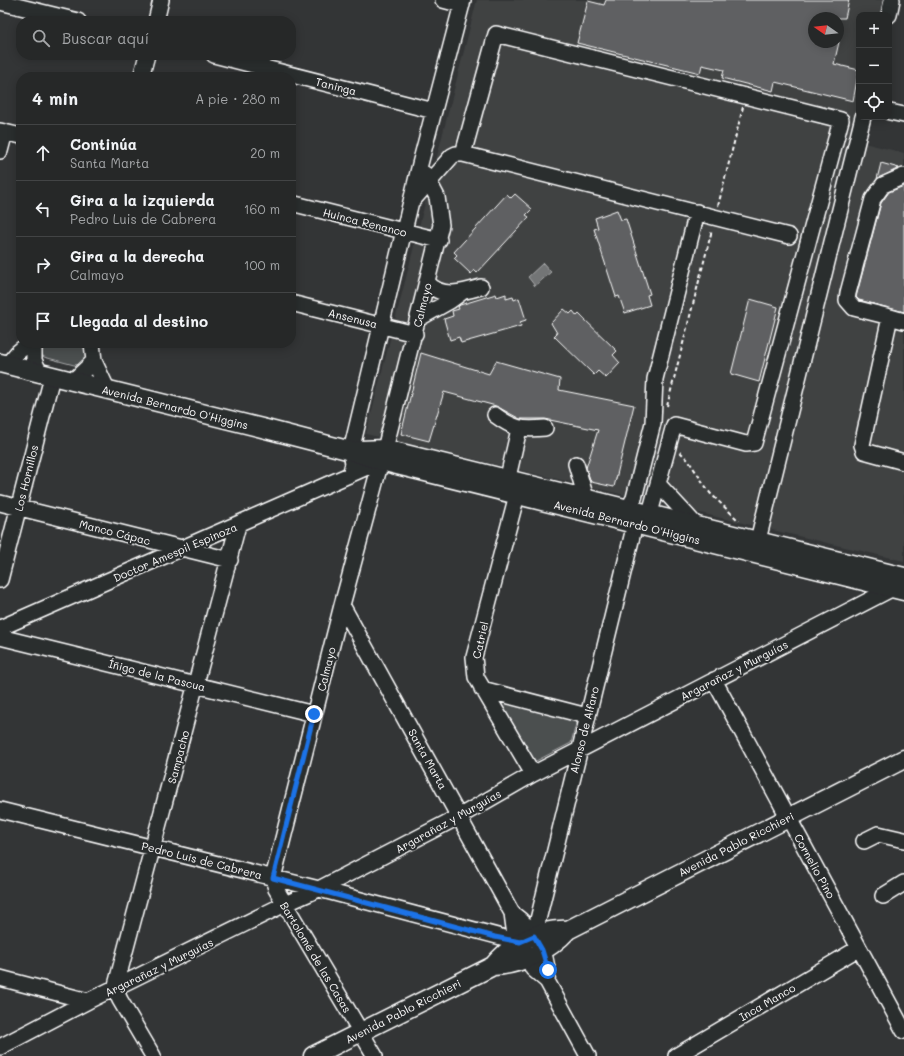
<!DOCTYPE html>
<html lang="es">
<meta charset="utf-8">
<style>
body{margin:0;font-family:Mali,sans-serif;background:#2e3030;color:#f1f3f6}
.controls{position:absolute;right:12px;top:12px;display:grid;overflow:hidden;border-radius:8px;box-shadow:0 2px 10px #0003}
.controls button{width:36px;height:36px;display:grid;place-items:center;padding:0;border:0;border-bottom:1px solid #424445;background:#262828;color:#f1f3f6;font:20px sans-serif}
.compass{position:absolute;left:808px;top:12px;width:36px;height:36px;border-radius:50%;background:#262828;box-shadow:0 2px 10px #0003;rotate:284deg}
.stop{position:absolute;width:12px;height:12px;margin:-9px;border:3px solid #1a73e8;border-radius:50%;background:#fff}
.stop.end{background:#1a73e8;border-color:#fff;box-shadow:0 1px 4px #0008}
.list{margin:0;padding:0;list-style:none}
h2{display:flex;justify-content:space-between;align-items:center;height:52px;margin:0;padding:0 16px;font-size:17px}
h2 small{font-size:13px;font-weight:400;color:#a4a6a8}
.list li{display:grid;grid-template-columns:26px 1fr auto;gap:12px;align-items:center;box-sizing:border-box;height:56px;padding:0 16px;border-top:1px solid #424445}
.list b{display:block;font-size:15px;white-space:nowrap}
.list p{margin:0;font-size:13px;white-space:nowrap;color:#a4a6a8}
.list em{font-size:13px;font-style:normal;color:#a4a6a8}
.icon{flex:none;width:22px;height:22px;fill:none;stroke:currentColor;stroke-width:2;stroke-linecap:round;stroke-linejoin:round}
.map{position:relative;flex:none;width:904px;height:1056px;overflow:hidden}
.search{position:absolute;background:#262828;box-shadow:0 2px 10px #0003;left:16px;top:16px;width:280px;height:44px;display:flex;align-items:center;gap:10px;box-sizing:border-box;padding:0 14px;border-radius:16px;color:#a4a6a8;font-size:15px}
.panel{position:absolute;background:#262828;box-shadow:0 2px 10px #0003;left:16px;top:72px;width:280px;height:276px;border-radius:16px}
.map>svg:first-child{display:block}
</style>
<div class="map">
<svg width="904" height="1056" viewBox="0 0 904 1056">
<rect width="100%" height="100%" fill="#333536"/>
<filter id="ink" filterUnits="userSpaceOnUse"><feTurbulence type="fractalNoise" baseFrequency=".025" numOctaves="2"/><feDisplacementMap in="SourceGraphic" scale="8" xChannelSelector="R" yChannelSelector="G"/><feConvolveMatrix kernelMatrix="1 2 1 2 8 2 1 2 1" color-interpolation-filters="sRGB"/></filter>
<g filter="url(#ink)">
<!-- built -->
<path fill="#404243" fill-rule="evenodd" d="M477,0h418l-6,26v-11h-30v102l1,25 44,11v408l-538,-127zM814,18h24v24h-24z"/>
<!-- green -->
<path fill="#4c4f50" stroke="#a6a7a8" d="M41,343h49l-2,16 -6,5 -8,1 -30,-8 -4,-5z
M498,700l79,20 -6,23 -37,19 -38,-60z"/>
<!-- water -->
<path fill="#737576" stroke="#abacad" d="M543,263l8,9 -16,14 -7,-9z"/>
<!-- building -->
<path fill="#5f6162" stroke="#fff" d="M606,0h243l-4,18h-31v24h25l-5,22 25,6 -6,31 -78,-19 -2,9 -51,-13 2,-8 -22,-5 -2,8 -123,-30 11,-42 16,4z
M881,163l18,5 -22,11z
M904,186v126l-45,-12 -3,-3 25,-94 8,-11z
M507,194l4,4 4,-4 17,15 -6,6 3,2 -52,56 -3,-3 -3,4 -17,-16 3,-3 -3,-3z
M617,210l4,10 5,-1 24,75 -3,1 3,10 -25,8 -6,-17 -3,1 -22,-68 4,-1 -3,-10z
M496,294l1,3 9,-3v5l7,-2 1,3 5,-2 7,22 -6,2 1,4 -60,17 -2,-6 -9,3 -6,-21 9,-3 -1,-5 7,-2 -1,-2 2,-2z
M750,299l28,8 -19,75 -28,-8z
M564,309l6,5 3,-3 4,5 2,-2 38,37 -4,4 7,8 -14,15 -8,-7 -4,4 -40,-39 3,-3 -6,-10z
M421,353l68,21 7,-13 64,18 -1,11 75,15 -20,82 -23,-5 -5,-14 12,-38 -53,-11h-25l-24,-13 -52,-14 -15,49 -28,-7z"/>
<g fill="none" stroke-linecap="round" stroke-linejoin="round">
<defs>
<path id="minor" d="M443,0l19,5
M0,2l78,19
M889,15l3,-15
M156,21l5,-21
M214,55l220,56
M141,77l6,-22
M890,112l14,3
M0,131l21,5
M0,151l5,-19
M463,154l33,-120 345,86 -87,323 -8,1 -72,-19 -27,99
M413,200l39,-44 4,-2h7l326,82
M291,203l148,37
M428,283c13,16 36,9 53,4
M291,303l124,31
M890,317l-36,-9 -7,-8 1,-7 25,-94 10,-14 21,-9
M418,319l32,-18 11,-8
M904,321l-14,-4 -28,128 2,6 40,11
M34,343v17l6,14
M92,343l2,18 14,30
M7,365l10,-12 12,-10
M72,382l22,-21
M495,415c19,14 26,15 50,13
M385,449l56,-224 -4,-28 -12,-23
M576,464l10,34
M350,475l3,-11 -2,-13 69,-287 43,-164
M658,484l38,41
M505,490l14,-61
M517,495l-43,162 2,20 57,97
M0,503l230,57
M628,509l6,-11 19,-75 2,-44 42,-167
M758,540l105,-423
M0,580l52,-203
M342,605l170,308 2,15 19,41 14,12 41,75
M0,628l381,-167
M0,637l314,77
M714,680l190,351
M482,689l105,27
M0,810l319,79 201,53
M864,841l14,-7 26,6
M883,896l21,-13
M512,913c21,15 38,41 35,68
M534,936l101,-412
M0,978l88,23
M0,1047l88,-46 197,-97 34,-15 141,-73 73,-42 360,-186
M153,1056l-33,-56 -5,-11 123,-464
M375,1056l-99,-167 -3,-11 69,-273 39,-144
M676,1056l183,-108"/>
<path id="major" d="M0,363l266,66 85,22 30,10 523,130
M360,450l25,-1 519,128
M493,966c28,-1 56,-15 75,-36l336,-171
M313,1056l180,-90c18,-22 46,-38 75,-36"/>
</defs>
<!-- minor casing -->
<use href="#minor" stroke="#fff" stroke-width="18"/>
<!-- major casing -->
<use href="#major" stroke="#fff" stroke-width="21"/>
<!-- path -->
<path stroke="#fff" stroke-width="2" stroke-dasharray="4 3" stroke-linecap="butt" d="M718,206l25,-99
M667,406l45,-176
M680,452l8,8 22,33 29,28"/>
<!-- minor -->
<use href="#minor" stroke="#2a2d2e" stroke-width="15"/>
<!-- major -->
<use href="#major" stroke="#2a2d2e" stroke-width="18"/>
</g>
</g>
<g fill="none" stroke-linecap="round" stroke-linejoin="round" filter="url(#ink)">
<!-- route -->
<path stroke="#1a73e8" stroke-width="5" d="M314,714l-41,164 222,59 25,5 14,-6 8,14 6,20"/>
</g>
<g text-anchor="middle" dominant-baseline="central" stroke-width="4" stroke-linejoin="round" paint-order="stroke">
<!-- street labels -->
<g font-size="11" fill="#fff" stroke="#2a2d2e">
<text transform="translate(336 86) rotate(14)">Taninga</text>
<text transform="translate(365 222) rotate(14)">Huinca Renanco</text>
<text transform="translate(422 305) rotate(-76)">Calmayo</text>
<text transform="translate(353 318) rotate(14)">Ansenusa</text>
<text transform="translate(175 407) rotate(14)">Avenida Bernardo O'Higgins</text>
<text transform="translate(26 478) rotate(-76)">Los Hornillos</text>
<text transform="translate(627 522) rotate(14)">Avenida Bernardo O'Higgins</text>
<text transform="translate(115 532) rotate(14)">Manco Cápac</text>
<text transform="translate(175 552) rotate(-23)">Doctor Amespil Espinoza</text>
<text transform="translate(480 640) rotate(-77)">Catriel</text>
<text transform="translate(326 669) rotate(-76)">Calmayo</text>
<text transform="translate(734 670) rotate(-27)">Argarañaz y Murguías</text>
<text transform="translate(157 675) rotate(14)">Íñigo de la Pascua</text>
<text transform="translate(584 730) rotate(-76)">Alonso de Alfaro</text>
<text transform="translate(178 757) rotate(-75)">Sampacho</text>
<text transform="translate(428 759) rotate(61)">Santa Marta</text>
<text transform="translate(448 821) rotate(-29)">Argarañaz y Murguías</text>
<text transform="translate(736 844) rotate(-27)">Avenida Pablo Ricchieri</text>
<text transform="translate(202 860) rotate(14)">Pedro Luis de Cabrera</text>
<text transform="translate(815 866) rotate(61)">Cornelio Pino</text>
<text transform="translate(316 957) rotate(59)">Bartolomé de las Casas</text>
<text transform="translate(159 967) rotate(-26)">Argarañaz y Murguías</text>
<text transform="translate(767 1002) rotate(-30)">Inca Manco</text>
<text transform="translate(403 1011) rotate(-27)">Avenida Pablo Ricchieri</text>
</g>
</g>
</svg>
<div class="controls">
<button>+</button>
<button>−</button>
<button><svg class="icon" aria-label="locate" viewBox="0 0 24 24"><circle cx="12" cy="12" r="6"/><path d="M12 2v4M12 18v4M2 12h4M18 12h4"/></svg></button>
</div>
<svg class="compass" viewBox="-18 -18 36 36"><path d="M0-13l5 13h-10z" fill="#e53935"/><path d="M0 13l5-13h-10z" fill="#a4a6a8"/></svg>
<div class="stop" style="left:548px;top:970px"></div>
<div class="stop end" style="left:314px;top:714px"></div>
<div class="search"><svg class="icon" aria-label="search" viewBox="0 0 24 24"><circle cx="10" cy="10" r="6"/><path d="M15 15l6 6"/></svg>Buscar aquí</div>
<section class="panel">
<h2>4 min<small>A pie · 280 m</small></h2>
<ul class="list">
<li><svg class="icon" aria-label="ahead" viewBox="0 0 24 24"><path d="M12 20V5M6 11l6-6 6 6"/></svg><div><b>Continúa</b><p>Santa Marta</p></div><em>20 m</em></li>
<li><svg class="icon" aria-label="left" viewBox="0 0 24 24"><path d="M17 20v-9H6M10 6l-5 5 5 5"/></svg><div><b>Gira a la izquierda</b><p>Pedro Luis de Cabrera</p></div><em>160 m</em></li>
<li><svg class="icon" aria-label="right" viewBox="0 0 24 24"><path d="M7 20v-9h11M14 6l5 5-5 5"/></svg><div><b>Gira a la derecha</b><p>Calmayo</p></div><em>100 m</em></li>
<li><svg class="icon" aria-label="arrive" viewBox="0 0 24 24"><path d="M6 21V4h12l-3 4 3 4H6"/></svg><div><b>Llegada al destino</b></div></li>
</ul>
</section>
</div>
